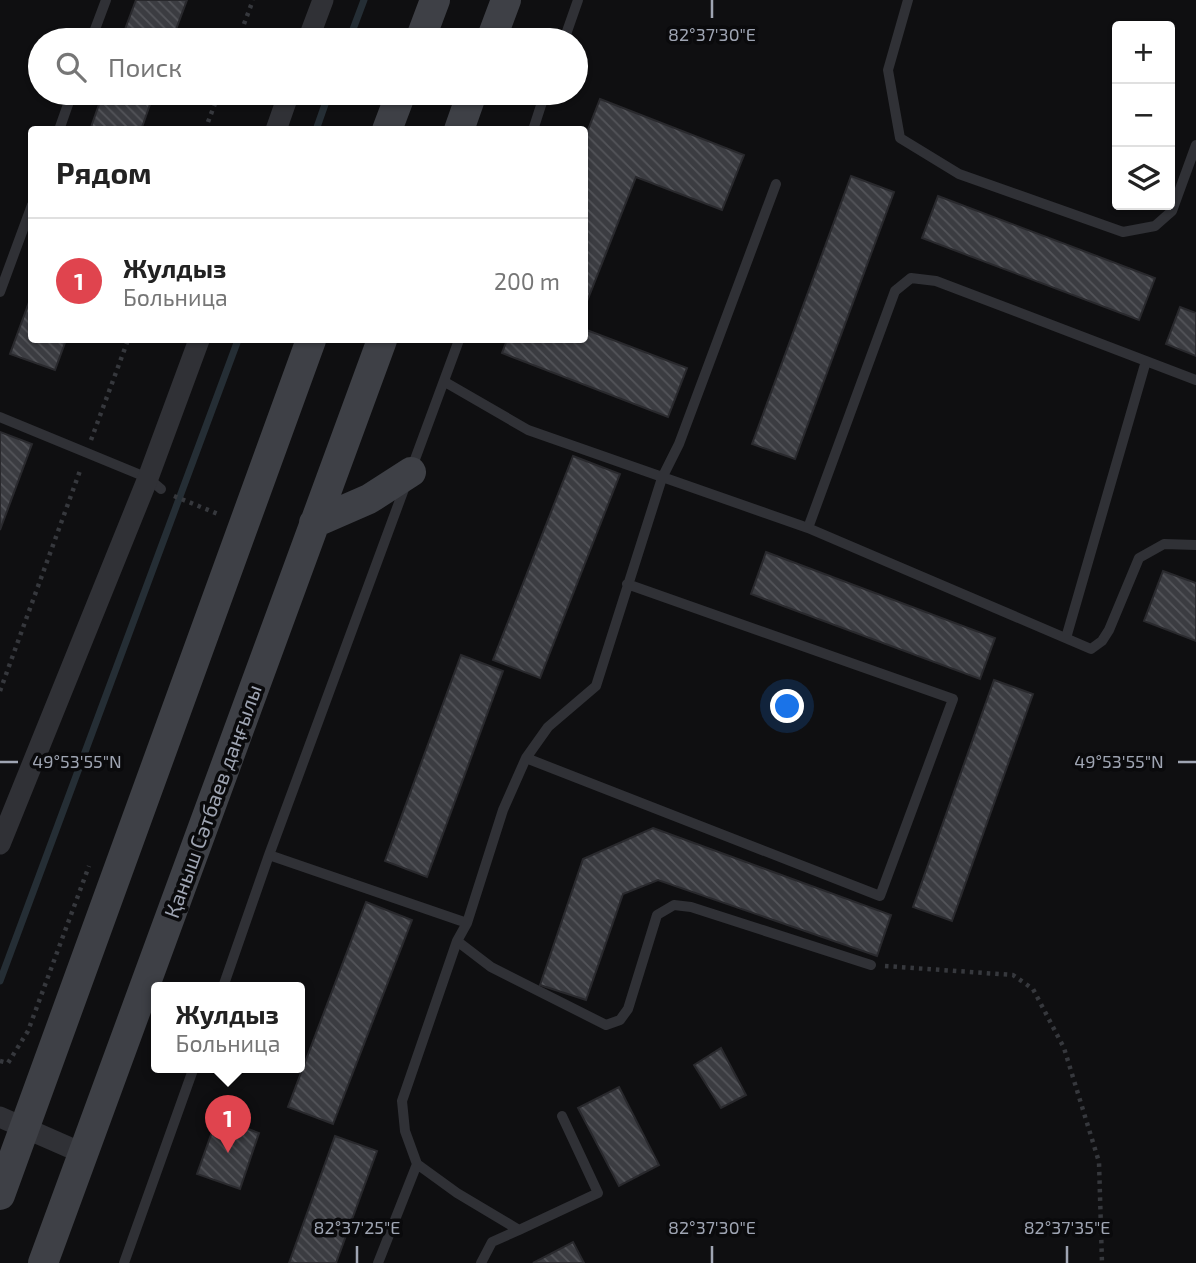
<!DOCTYPE html>
<html lang="ru">
<meta charset="utf-8">
<style>
body{margin:0;font-family:"Exo 2",sans-serif;background:#f2f2f2;color:#222}
.controls{position:absolute;right:21px;top:21px;display:grid;overflow:hidden;border-radius:7px;box-shadow:0 2px 5px #0004}
.controls button{width:63px;height:63px;display:grid;place-items:center;padding:0;border:0;border-bottom:2px solid #e0e0e0;background:#fff;color:#222;font:35px sans-serif}
.you{position:absolute;left:788px;top:707px;width:24px;height:24px;margin:-18px;border:5px solid #fff;border-radius:50%;background:#1a73e8;box-shadow:0 0 0 10px #1a73e833}
.badge{display:grid;place-items:center;width:46px;height:46px;border-radius:50%;background:#85611e;color:#fff;font-size:23px;font-weight:700}
.pin{position:absolute;translate:-50% -58px;filter:drop-shadow(0 2px 4px #0008)}
.pin::after{content:'';position:absolute;top:37px;width:24px;height:21px;background:inherit;clip-path:polygon(0 0,100% 0,50% 100%)}
.popup{position:absolute;left:151px;top:982px;width:154px;height:91px;box-sizing:border-box;display:grid;place-content:center;border-radius:7px;background:#fff;filter:drop-shadow(0 2px 5px #0005);font-size:23px;white-space:nowrap;color:#767676}
.popup b{font-size:26px;color:#222}
.popup::after{content:'';position:absolute;left:50%;top:100%;margin-left:-14px;border:14px solid transparent;border-top-color:#fff}
.list{margin:0;padding:0;list-style:none}
h2{display:flex;justify-content:space-between;align-items:center;height:91px;margin:0;padding:0 28px;font-size:30px}
h2 small{font-size:23px;font-weight:400;color:#767676}
.list li{display:grid;grid-template-columns:46px 1fr auto;gap:21px;align-items:center;box-sizing:border-box;height:126px;padding:0 28px;border-top:2px solid #e0e0e0}
.list b{display:block;font-size:26px;white-space:nowrap}
.list p{margin:0;font-size:23px;white-space:nowrap;color:#767676}
.list em{font-size:23px;font-style:normal;color:#767676}
.icon{flex:none;width:38px;height:38px;fill:none;stroke:currentColor;stroke-width:2;stroke-linecap:round;stroke-linejoin:round}
.map{position:relative;flex:none;width:1196px;height:1263px;overflow:hidden}
.search{position:absolute;background:#fff;box-shadow:0 2px 5px #0004;left:28px;top:28px;width:560px;height:77px;display:flex;align-items:center;gap:18px;box-sizing:border-box;padding:0 24px;border-radius:38px;color:#767676;font-size:26px}
.panel{position:absolute;background:#fff;box-shadow:0 2px 5px #0004;left:28px;top:126px;width:560px;height:217px;border-radius:7px}
.map>svg:first-child{display:block}
</style>
<div class="map">
<svg width="1196" height="1263" viewBox="0 0 1196 1263">
<defs>
<pattern id="building-back-hatch" width="6" height="6" patternUnits="userSpaceOnUse" patternTransform="scale(1.75)"><rect width="6" height="6" fill="#3b3c41"/><path d="M-1 5l2 2M0 0l6 6M5-1l2 2" fill="none" stroke="#54555a"/></pattern>
</defs>
<rect width="100%" height="100%" fill="#0f0f11"/>
<g fill="none" stroke-linecap="round" stroke-linejoin="round">
<!-- stream -->
<path stroke="#252e35" stroke-width="7" d="M349,40l15,-40
M316,130l13,-37
M0,981l238,-641"/>
</g>
<!-- building -->
<path fill="url(#building-back-hatch)" stroke="#29292d" stroke-width="2" d="M136,0h51l-15,40h-51z
M103,93h51l-13,37h-51z
M600,99l144,56 -22,55 -86,-33 -52,132v-169z
M851,176l43,16 -99,267 -43,-15z
M938,196l217,82 -16,42 -217,-82z
M32,294v46h34l-11,30 -45,-16z
M1180,307l16,6v43l-30,-12z
M584,329l103,39 -19,49 -166,-64 5,-13h77z
M0,432l32,12 -32,86z
M573,456l47,18 -80,204 -47,-18z
M766,552l229,86 -15,41 -229,-85z
M1163,571l33,12v58l-52,-20z
M461,655l42,16 -76,206 -42,-16z
M994,680l39,14 -81,227 -39,-14z
M653,828l238,87 -14,41 -219,-76 -35,14 -37,106 -46,-15 43,-126z
M366,902l46,18 -79,204 -45,-17z
M721,1048l25,47 -25,13 -27,-43z
M619,1087l40,78 -40,21 -41,-78z
M217,1118l42,15 -19,56 -43,-15z
M335,1136l42,15 -41,112h-47z
M573,1242l11,21h-51z"/>
<g fill="none" stroke-linecap="round" stroke-linejoin="round">
<!-- path -->
<path stroke="#36383d" stroke-width="4.5" stroke-dasharray="3.5 5" stroke-linecap="butt" d="M238,40l15,-40
M205,130l14,-37
M91,440l37,-100
M174,496l44,18 -1,3
M0,691l81,-223
M885,966l128,9 20,14 31,59 35,114 3,101
M0,1061l8,2 20,-32 61,-165"/>
<!-- lane -->
<path stroke="#303136" stroke-width="10" d="M908,0l-20,70 12,68 59,36 164,58 32,-6 17,-15 24,-66
M91,40l15,-40
M564,40l14,-40
M59,130l13,-37
M533,130l12,-37
M0,292l32,-87
M445,382l83,48 280,98 283,121 11,-8 7,-11 30,-72 25,-14 32,1
M0,417l148,61 13,11
M808,528l87,-237 16,-13 25,3 260,99
M1066,638l80,-277
M526,758l354,138 73,-197 -326,-115
M269,855l198,68
M457,941l34,26 115,58 14,-5 8,-11 29,-94 17,-10 17,2 180,58
M223,987l46,-132 190,-515
M417,1164l40,29 62,37 79,-37 -36,-77
M124,1263l70,-196
M378,1263l39,-99 -12,-33 -3,-30 55,-160 10,-18 36,-113 23,-52 22,-31 48,-41 66,-208 17,-34 97,-260
M481,1263l11,-21 27,-12"/>
<!-- street -->
<path stroke="#303136" stroke-width="21" d="M308,40l15,-40
M276,130l13,-37
M0,844l148,-366 51,-138
M0,1117l82,36"/>
<!-- secondary -->
<path stroke="#3e4046" stroke-width="30" d="M420,40l15,-40
M491,40l15,-40
M387,130l14,-37
M459,130l13,-37
M314,523l55,-24 42,-27
M0,1195l311,-855
M43,1263l339,-923"/>
</g>
<!-- ticks -->
<path fill="none" stroke="#9fa5b3" stroke-width="2.5" d="M712,0v18M0,762h18M1178,762h18M357,1246v17M712,1246v17M1067,1246v17"/>
<g text-anchor="middle" dominant-baseline="central" stroke-width="7" stroke-linejoin="round" paint-order="stroke">
<!-- street labels -->
<g font-size="21" fill="#9fa5b3" stroke="#0a0a0c">
<text transform="translate(212 801) rotate(-70)">Қаныш Сәтбаев даңғылы</text>
</g>
</g>
<g font-size="18" text-anchor="middle" fill="#9fa5b3" stroke="#0a0a0c" stroke-width="7" stroke-linejoin="round" paint-order="stroke">
<text x="712" y="41">82°37'30"E</text>
<text x="77" y="768">49°53'55"N</text>
<text x="1119" y="768">49°53'55"N</text>
<text x="357" y="1234">82°37'25"E</text>
<text x="712" y="1234">82°37'30"E</text>
<text x="1067" y="1234">82°37'35"E</text>
</g>
</svg>
<div class="controls">
<button>+</button>
<button>−</button>
<button><svg class="icon" aria-label="layers" viewBox="0 0 24 24"><path d="M12 4l9 5-9 5-9-5zM3 14l9 5 9-5"/></svg></button>
</div>
<div class="you"></div>
<div class="pin badge" style="left:228px;top:1153px;background:#e0444e">1</div>
<div class="popup"><b>Жулдыз</b>Больница</div>
<div class="search"><svg class="icon" aria-label="search" viewBox="0 0 24 24"><circle cx="10" cy="10" r="6"/><path d="M15 15l6 6"/></svg>Поиск</div>
<section class="panel">
<h2>Рядом<small></small></h2>
<ul class="list">
<li><span class="badge" style="background:#e0444e">1</span><div><b>Жулдыз</b><p>Больница</p></div><em>200 m</em></li>
</ul>
</section>
</div>
